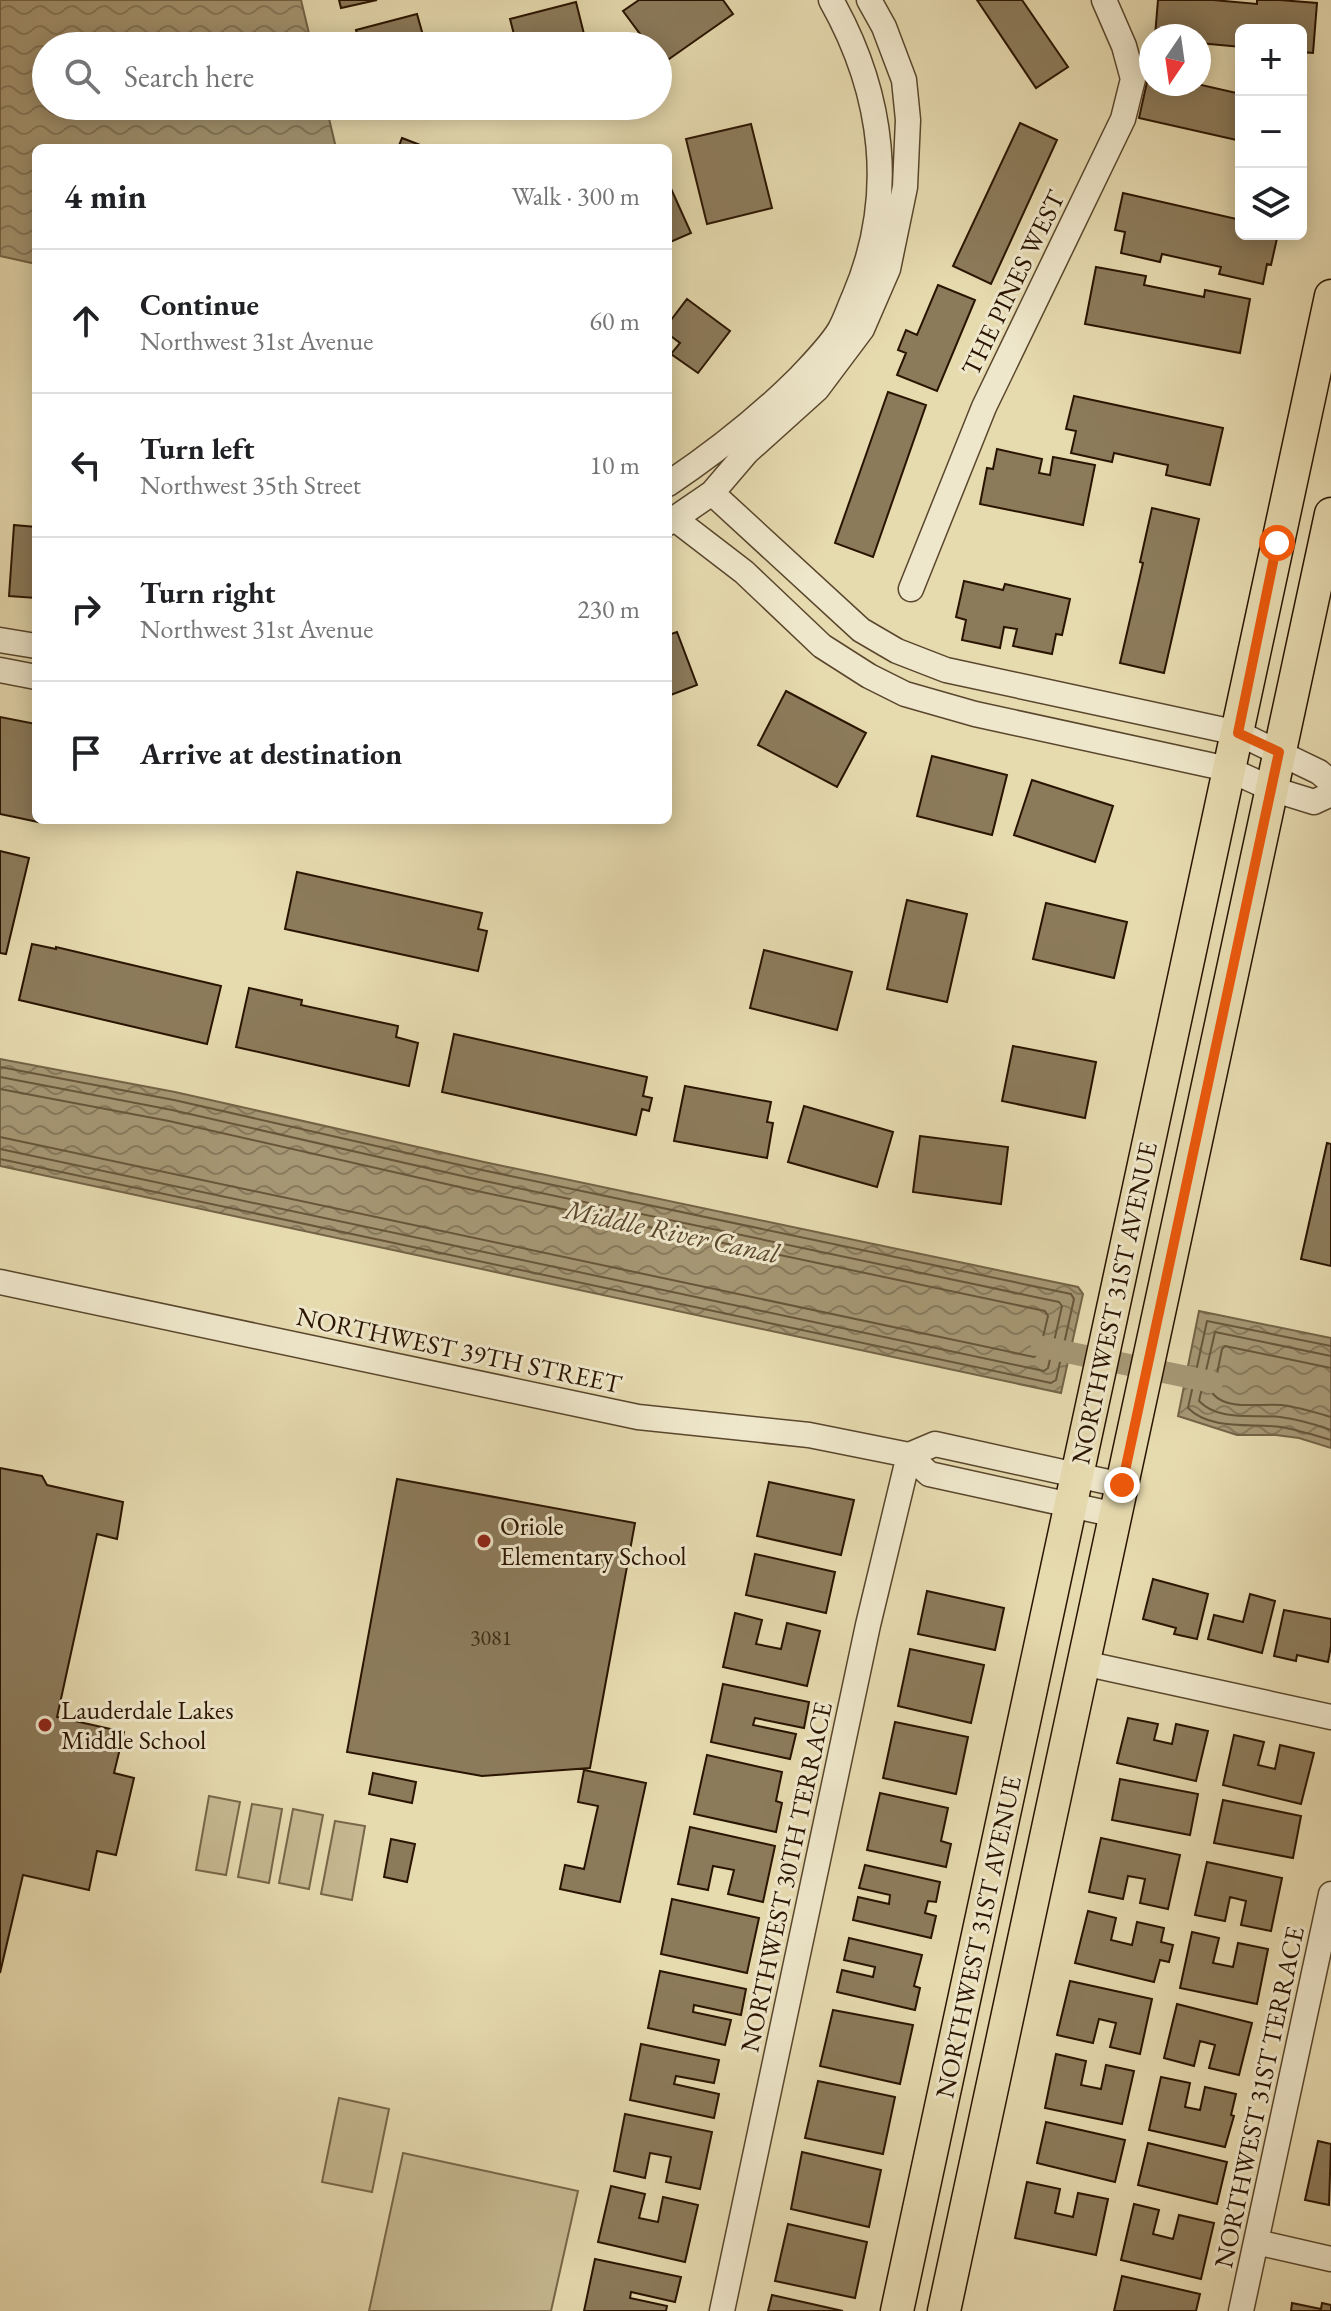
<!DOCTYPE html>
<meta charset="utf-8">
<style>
body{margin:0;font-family:"EB Garamond",serif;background:#f2f2f2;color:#202124}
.controls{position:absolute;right:24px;top:24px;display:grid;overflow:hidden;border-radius:12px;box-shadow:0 4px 20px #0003}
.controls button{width:72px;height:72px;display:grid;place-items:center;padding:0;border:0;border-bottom:2px solid #e0e0e0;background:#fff;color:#202124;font:40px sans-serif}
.compass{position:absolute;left:1139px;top:24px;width:72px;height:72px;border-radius:50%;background:#fff;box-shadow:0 4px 20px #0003;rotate:193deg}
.stop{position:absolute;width:24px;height:24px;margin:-18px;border:6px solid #ea580c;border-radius:50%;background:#fff}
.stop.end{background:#ea580c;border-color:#fff;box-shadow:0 2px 8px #0008}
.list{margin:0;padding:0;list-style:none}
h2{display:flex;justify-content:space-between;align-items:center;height:104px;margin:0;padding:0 32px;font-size:34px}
h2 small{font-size:26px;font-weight:400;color:#757577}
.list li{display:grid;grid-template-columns:52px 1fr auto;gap:24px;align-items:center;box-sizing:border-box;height:144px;padding:0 32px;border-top:2px solid #e0e0e0}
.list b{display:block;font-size:30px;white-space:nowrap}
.list p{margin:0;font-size:26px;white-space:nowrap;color:#757577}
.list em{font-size:26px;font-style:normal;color:#757577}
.icon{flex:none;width:44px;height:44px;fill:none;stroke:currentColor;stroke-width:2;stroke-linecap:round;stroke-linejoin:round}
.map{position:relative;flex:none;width:1331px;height:2311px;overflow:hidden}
.search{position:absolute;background:#fff;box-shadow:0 4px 20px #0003;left:32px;top:32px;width:640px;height:88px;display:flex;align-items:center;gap:20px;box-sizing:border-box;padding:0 28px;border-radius:44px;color:#757577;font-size:30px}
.panel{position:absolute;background:#fff;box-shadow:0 4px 20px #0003;left:32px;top:144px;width:640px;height:680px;border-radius:12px}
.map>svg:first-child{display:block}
</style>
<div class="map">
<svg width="1331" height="2311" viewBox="0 0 1331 2311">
<defs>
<pattern id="water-waves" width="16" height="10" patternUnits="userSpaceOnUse" patternTransform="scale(2)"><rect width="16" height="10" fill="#a69774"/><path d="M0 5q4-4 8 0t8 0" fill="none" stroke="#877a5d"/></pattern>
</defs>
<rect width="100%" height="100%" fill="#e6daaf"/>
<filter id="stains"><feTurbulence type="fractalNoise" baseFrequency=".0025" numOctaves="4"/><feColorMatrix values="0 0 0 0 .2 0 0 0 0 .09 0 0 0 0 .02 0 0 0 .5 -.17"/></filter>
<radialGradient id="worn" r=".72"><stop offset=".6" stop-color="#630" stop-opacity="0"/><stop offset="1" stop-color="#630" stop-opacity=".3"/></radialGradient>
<!-- green -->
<path fill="#c6b891" stroke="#786648" stroke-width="2" d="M209,1796l31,6 -14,73 -30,-5z
M252,1804l30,5 -13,74 -31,-6z
M293,1809l30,6 -14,74 -30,-6z
M335,1821l30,5 -13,74 -31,-6z
M339,2098l50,11 -17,83 -50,-10z
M403,2153l175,38 -27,120h-182z"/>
<!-- water -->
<path fill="url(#water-waves)" stroke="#746346" stroke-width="2" d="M0,0h301l11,46h-266v60h280l10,42h-300v116l-36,-8z
M0,1059l175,33 309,70 594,125 5,7 -22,99 -1061,-227z
M1199,1311l132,27v110l-32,-10 -23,-3h-39l-59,-19z"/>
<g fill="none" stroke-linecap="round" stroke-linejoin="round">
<!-- shore -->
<path stroke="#68563a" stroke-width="2" d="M0,1067l174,33 308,70 589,124 3,5 -18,81 -5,3 -1051,-224
M0,1077l172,33 308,70 579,122 3,4 -14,62 -4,3 -1044,-222
M0,1089l169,32 308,70 568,120 3,5 -9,38 -5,3 -1034,-220
M1331,1346l-124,-25 -19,87c23,23 63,15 93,19 17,3 33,8 50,13
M1331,1356l-116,-24 -16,69c20,21 55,13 81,16 18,2 34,7 51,13
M1331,1368l-106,-22 -3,3 -9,45c15,17 47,9 68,11 17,2 33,7 50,12"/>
<!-- canal -->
<path stroke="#a69774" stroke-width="22" d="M1042,1347l170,35"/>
</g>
<!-- building -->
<path fill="#8c7b5b" stroke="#2a1400" stroke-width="2" d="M339,0h38l-36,8z
M639,0h84l10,14 -71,50 -4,-5v-13h-9l-26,-35z
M977,0h45l46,67 -32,21z
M1158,0h55l44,4v-4h23l37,3 -4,50 -12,-1v-22h-60v17l-42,-4v-7h-44z
M576,2l11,44h-70l-7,-27z
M417,14l9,32h-66l-4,-16z
M1149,73l2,1v10h46l44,10v47l-102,-23z
M376,106h48l-45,12z
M1020,123l37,17 -66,144 -38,-18z
M751,124l21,84 -65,16 -21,-85z
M402,138l26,10h-30z
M668,182l23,51 -23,10z
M1123,193l118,27v14h37l-7,31 -4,-1 -4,20 -44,-10 2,-7 -59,-13 -2,8 -39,-9 4,-21 -10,-2z
M1096,267l50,9 -2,9 60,12 1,-7 45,9 -10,54 -155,-29z
M938,285l37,15 -38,91 -40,-16 9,-22 -8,-3 8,-20 11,5z
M687,299l43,32 -32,42 -27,-19 9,-11 -12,-9v-10z
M888,392l38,13 -53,152 -38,-14z
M1074,396l149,32 -13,57 -44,-10 2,-10 -54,-12 -2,9 -41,-9 5,-22 -10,-2z
M997,449l45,10 -3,14 11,2 3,-18 42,8 -12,60 -103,-21 7,-36 6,1z
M1152,508l47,11 -35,154 -44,-10 23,-100 -3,-1z
M14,525l22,2v71l-27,-2z
M964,581l39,9 2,-6 65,15 -8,36 -6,-1 -4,20 -39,-8 4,-17 -13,-2 -4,21 -38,-8 4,-20 -10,-3z
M677,632l20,53 -29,11v-61z
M786,691l80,42 -29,54 -79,-42z
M0,717l36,7 2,98 -38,-8z
M932,756l75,19 -15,60 -75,-19z
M1032,780l81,26 -18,56 -81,-27z
M0,851l29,7 -23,96 -6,-1z
M297,872l185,41 -4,16 9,2 -9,40 -193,-42z
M907,900l60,14 -20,88 -60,-13z
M1046,903l81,19 -13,56 -81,-19z
M32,944l24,5v-2l165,39 -14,58 -188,-44z
M764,950l88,22 -15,58 -87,-22z
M249,988l53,12 -1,5 97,21 -2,11 22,6 -9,43 -173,-39z
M454,1034l193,43 -4,19 9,2 -3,13 -7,-2 -6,26 -194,-43z
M1013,1046l83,16 -11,56 -83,-17z
M685,1086l86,16 -4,20 6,1 -6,35 -93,-17z
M804,1106l89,26 -16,55 -89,-25z
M920,1136l88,11 -7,57 -88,-12z
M1327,1143l4,1v122l-30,-7z
M0,1468l42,8 5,9 76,17 -6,37 -20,-5 -40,183 67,15 -10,41 20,5 -18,77 -19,-4 -8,39 -66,-15 -23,98z
M397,1479l238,44 -45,245 -108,8 -135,-24z
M769,1482l85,18 -13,55 -84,-19z
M755,1554l80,18 -9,41 -80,-18z
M1153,1579l55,15 -11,45 -23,-5 2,-6 -33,-9z
M927,1591l77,17 -9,42 -77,-16z
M1250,1594l25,7 -13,52 -54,-14 6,-24 29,7z
M1284,1610l47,9v27l-3,16 -31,-7 -1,6 -22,-5z
M735,1613l27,7 -6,24 25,5 6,-26 33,8 -13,55 -84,-19z
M910,1649l74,16 -13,58 -73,-17z
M723,1684l86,18 -5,26 -49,-10 -2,7 43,9 -6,25 -79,-17z
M1128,1718l30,6 -4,16 18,4 4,-20 32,7 -12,50 -79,-18z
M895,1722l73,15 -12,57 -73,-16z
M1234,1735l30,7 -6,23 17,4 5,-24 34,8 -13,51 -78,-19z
M707,1755l75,17 -6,29 6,2 -6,29 -82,-18z
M584,1770l62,13 -26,119 -60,-13 5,-24 19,4 14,-63 -20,-4z
M373,1773l43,9 -4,21 -43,-9z
M1120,1779l78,15 -8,41 -78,-15z
M880,1793l68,15 -7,33 10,3 -5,23 -79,-17z
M1223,1800l78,16 -8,42 -79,-15z
M690,1827l85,19 -12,56 -35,-8 6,-24 -21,-4 -5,24 -30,-6z
M1101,1838l79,17 -12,54 -28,-6 5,-24 -17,-3 -5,23 -34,-7z
M391,1839l24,5 -8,38 -23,-5z
M1207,1862l75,16 -11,53 -30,-6 5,-24 -16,-4 -5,24 -30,-6z
M865,1865l75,17 -4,20 -8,-1 -3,12 11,3 -5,22 -78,-18 5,-23 31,7 1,-9 -31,-7z
M672,1899l87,19 -12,55 -86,-19z
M1088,1911l28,7 -5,22 21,5 5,-23 27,6 -3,14 12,3 -4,17 -9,-2 -6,22 -79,-19z
M1192,1932l27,6 -6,25 20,4 5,-24 30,6 -11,55 -77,-16z
M849,1938l73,17 -8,31 6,2 -5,22 -78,-18 5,-22 31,7 2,-10 -31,-7z
M660,1971l86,18 -5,26 -47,-10 -1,7 38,8 -6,25 -77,-17z
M1070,1981l82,18 -12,55 -30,-7 6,-24 -17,-4 -6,24 -36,-8z
M1177,2004l75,19 -13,52 -30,-7 6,-23 -15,-4 -6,25 -30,-8z
M833,2010l80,15 -13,59 -80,-18z
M641,2044l78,16 -5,23 -38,-7 -2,8 45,10 -5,24 -84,-18z
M1056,2054l30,7 -5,24 20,4 5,-24 28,6 -12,53 -77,-16z
M1161,2077l29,6 -5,24 15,3 5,-23 31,7 -5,21 3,1 -9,31 -76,-17z
M818,2081l77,16 -12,57 -78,-16z
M625,2114l87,18 -12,57 -34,-7 5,-25 -21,-4 -5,25 -31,-7z
M1046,2122l79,18 -10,42 -78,-19z
M1318,2141l13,3 -2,61 -24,-5z
M1148,2143l79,19 -10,42 -79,-19z
M802,2152l79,18 -12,57 -78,-18z
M1027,2182l33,7 -5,24 18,4 5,-24 30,6 -12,56 -81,-17z
M611,2186l34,8 -6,24 19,4 5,-25 35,8 -13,57 -87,-20z
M1134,2204l25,6 -6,24 20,5 6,-24 35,8 -13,56 -80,-19z
M788,2224l79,18 -12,56 -80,-17z
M595,2259l86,18 -6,25 -44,-10 -1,6 37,8 -1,5h-82z
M1122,2276l78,18 -4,17h-82z
M772,2295l71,16h-75z
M1292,2303l29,6 1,-6 9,2v6h-40z"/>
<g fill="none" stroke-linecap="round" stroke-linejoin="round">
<defs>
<path id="minor" d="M668,484c49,-33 90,-65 132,-107 13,-14 29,-30 39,-46 6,-10 10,-23 15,-34 43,-100 30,-203 -23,-297
M712,493l149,137 36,21 49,19 292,63 81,39 12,10
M675,519l69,53 78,74 47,30 36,18 70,20 253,55 44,20 42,13 17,-8
M668,523l44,-30 35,-41 70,-63 45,-60 26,-60 17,-82 3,-67 -4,-40 -20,-53 -15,-27
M911,589l73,-182 139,-288 10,-40 -9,-33 -20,-46
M0,640l36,6
M0,670l36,7
M0,1282l638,135 171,18 100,20 20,19 187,41
M909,1455l26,-11 187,41
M1083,1663l248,54
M1256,2242l75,17
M722,2311l146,-686 41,-170
M1241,2311l90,-417"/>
<path id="major" d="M897,2311l434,-2015
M944,2311l387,-1797"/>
</defs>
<!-- minor casing -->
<use href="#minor" stroke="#59462c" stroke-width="27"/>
<!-- major casing -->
<use href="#major" stroke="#2a1400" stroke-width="35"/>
<!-- minor -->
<use href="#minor" stroke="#efe7cb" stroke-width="24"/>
<!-- major -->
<use href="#major" stroke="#e6daaf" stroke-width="32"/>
</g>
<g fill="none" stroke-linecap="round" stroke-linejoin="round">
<!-- route -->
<path stroke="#ea580c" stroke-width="10" d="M1122,1485l157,-733 -41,-19 39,-190"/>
</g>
<!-- markers -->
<g fill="#8f2418" stroke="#efe7cb" stroke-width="3">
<circle cx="484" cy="1541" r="8"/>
<circle cx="45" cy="1725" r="8"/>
</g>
<g text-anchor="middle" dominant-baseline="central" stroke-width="6" stroke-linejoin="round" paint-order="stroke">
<!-- number labels -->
<g font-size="22" fill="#422e17">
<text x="491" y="1637">3081</text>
</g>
<!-- street labels -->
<g font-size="26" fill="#2a1400" stroke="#efe7cb">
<text transform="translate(1013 283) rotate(-64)">THE PINES WEST</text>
<text transform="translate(1114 1303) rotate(-78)">NORTHWEST 31ST AVENUE</text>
<text transform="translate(459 1350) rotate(12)">NORTHWEST 39TH STREET</text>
<text transform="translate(786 1877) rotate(-78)">NORTHWEST 30TH TERRACE</text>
<text transform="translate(978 1937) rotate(-78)">NORTHWEST 31ST AVENUE</text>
<text transform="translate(1259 2097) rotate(-78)">NORTHWEST 31ST TERRACE</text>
</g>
<!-- poi labels -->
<g font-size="26" fill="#2a1400" stroke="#efe7cb" text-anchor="start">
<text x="500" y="1526">Oriole<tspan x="500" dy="30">Elementary School</tspan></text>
<text x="61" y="1710">Lauderdale Lakes<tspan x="61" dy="30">Middle School</tspan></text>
</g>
<!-- water labels -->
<g font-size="28" font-style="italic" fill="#5c482e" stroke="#efe7cb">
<text transform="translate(672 1231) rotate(12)">Middle River Canal</text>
</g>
</g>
<rect width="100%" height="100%" filter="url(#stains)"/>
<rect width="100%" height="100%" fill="url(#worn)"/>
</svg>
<div class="controls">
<button>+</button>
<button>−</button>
<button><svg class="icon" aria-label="layers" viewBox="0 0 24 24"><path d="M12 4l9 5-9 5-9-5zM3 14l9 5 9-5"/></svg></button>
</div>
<svg class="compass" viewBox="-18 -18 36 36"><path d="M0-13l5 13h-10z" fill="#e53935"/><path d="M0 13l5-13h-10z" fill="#757577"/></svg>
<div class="stop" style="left:1277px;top:543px"></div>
<div class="stop end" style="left:1122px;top:1485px"></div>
<div class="search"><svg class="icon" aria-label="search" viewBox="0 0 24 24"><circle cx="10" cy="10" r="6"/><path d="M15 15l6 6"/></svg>Search here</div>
<section class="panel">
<h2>4 min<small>Walk · 300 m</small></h2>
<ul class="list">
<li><svg class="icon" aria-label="ahead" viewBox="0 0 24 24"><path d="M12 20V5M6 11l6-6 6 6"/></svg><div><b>Continue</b><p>Northwest 31st Avenue</p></div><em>60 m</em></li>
<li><svg class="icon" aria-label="left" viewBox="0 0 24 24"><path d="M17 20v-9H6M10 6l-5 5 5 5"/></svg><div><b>Turn left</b><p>Northwest 35th Street</p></div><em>10 m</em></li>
<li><svg class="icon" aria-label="right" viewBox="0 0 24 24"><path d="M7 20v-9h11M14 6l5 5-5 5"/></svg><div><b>Turn right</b><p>Northwest 31st Avenue</p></div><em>230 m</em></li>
<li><svg class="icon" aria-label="arrive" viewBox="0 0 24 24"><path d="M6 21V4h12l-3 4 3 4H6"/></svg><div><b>Arrive at destination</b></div></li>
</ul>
</section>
</div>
